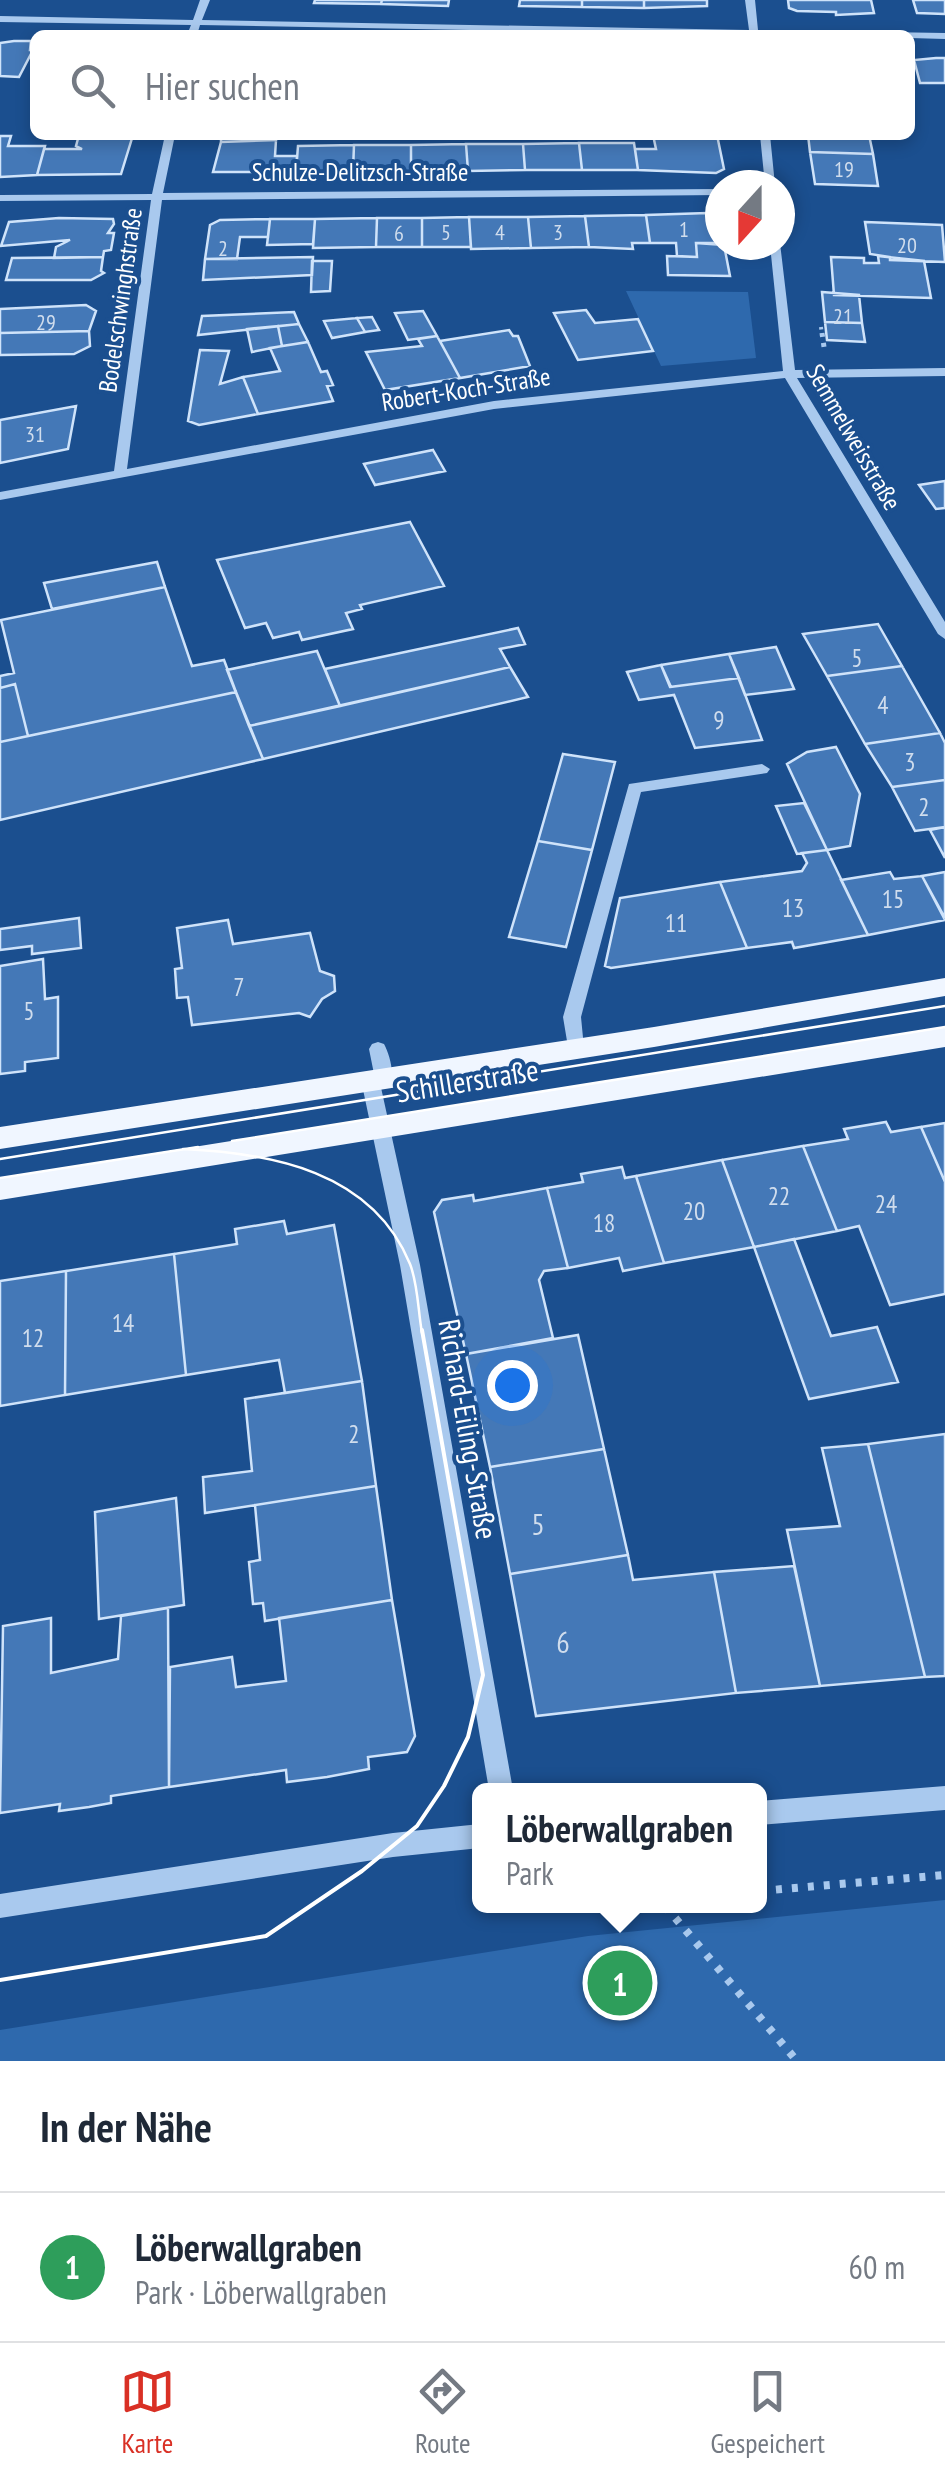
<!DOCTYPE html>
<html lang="de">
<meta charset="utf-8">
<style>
body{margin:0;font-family:"PT Sans Narrow",sans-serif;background:#f2f2f3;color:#1f2937}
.compass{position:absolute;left:705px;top:170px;width:90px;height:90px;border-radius:50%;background:#fff;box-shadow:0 5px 15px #0003;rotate:201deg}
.you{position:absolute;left:512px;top:1385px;width:35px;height:35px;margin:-25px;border:8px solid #fff;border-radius:50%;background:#1a73e8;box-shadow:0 0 0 15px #1a73e833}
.badge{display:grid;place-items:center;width:65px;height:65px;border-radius:50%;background:#d93025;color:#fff;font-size:32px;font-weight:700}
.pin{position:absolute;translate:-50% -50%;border:5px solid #fff;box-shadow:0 2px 10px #0006}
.popup{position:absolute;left:472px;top:1783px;width:295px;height:130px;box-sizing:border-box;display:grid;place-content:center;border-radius:15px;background:#fff;filter:drop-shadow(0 2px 8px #0005);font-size:32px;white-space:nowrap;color:#747a83}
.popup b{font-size:38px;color:#1f2937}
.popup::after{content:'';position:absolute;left:50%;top:100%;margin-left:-20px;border:20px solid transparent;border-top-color:#fff}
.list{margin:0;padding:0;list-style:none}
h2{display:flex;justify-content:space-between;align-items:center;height:130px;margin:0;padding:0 40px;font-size:42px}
h2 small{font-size:32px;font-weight:400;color:#747a83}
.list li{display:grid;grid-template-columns:65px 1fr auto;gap:30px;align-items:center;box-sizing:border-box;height:150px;padding:0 40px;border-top:2px solid #e0e1e3}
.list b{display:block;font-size:38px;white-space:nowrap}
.list p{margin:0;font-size:32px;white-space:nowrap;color:#747a83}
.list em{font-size:32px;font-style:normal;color:#747a83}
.icon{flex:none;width:55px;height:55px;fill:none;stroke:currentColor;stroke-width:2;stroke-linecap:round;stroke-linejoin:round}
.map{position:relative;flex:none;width:945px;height:2061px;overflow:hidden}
.search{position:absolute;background:#fff;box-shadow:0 5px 15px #0003;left:30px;right:30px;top:30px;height:110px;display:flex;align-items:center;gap:25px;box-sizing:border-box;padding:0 35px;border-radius:15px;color:#747a83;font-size:38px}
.sheet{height:280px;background:#fff}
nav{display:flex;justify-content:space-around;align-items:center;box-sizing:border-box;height:140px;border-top:2px solid #e0e1e3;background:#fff;font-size:28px;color:#747a83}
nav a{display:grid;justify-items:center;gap:5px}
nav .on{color:#d93025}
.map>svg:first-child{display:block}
</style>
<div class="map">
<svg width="945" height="2061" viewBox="0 0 945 2061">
<rect width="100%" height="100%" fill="#1b4f8f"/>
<!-- green -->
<path fill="#2e69ad" d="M626,291l122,1 8,66 -95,8z
M945,1900v161h-945v-31l588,-94z"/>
<!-- building -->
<path fill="#4478b7" stroke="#cfe3fa" stroke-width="2.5" d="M315,0h67l-1,4 -67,-1z
M382,0h67l-1,6 -67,-2z
M520,0h62v7l-63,-1z
M582,0h62v8l-62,-1z
M644,0h63v6l-63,2z
M788,0h83l3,13 -38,2v-3l-39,-1 -8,-3z
M913,0h32v14l-28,-1z
M14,41h17l-1,9h3l-14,27 -19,-1v-33z
M936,58h9v25h-25l-6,-23z
M79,135h54l-12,39 -84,1 7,-26h38l-6,-3z
M221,135h55v5l-55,2z
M653,135h64l7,34 -8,4 -78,-3 -3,-21h21z
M808,135h61l4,19 -63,-2z
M0,136h11l-3,10h37l-8,29 -37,2z
M276,140l-1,16h22l-1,16h-83l8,-30z
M579,143h55l4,27h-56z
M579,143l3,27h-57l-2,-26z
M466,144h57l2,26 -57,1z
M466,144l2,27h-57v-26z
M354,145l-1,26 -57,1 2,-26z
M354,145h57v26h-58z
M810,152l63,2 5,32 -63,-2z
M708,213l12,1v29h-24l1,14 -20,-1 -1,-13h-26l-4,-28z
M646,215l4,28h-18l1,6 -44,-2 -4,-31z
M585,216l4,31 -58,1 -3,-31z
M469,217l2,30h-49v-29z
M469,217h59l3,31 -60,1z
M59,218l54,1 1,5 -6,9h6l-3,17 -7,1 -1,6 -49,1 2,-11 14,-7 -69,6 8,-24z
M377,218h45v29h-46z
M377,218l-1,29 -63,1 2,-29z
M270,219h45l-2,25 -46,1z
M270,219l-2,18h-28l-3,22h-32l5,-34 10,-5z
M865,222l77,3 3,37 -55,-2v-3l-20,-3z
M696,243l28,2 6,31 -62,-1 -1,-19 30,1z
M878,256l46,5 7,37 -97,-3 -3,-38 33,1v5h15z
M103,257l-2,14 3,2 -13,7h-85l6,-22z
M313,257l-1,18 -109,5 2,-21z
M312,261h20l-2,30 -19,1z
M822,292l37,3 3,28 -37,-1z
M86,305l10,6 -7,20 -89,2v-24z
M586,310l9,13 43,-4 15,32 -75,9 -24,-47z
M423,311l14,25 -29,4 -13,-27z
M294,312l5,12 -101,11 4,-19z
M372,317l7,13 -14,2 -8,-14z
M357,318l8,14 -33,6 -8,-17z
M825,322l37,1 3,19 -38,-2z
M299,324l9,18 -26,4 -4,-20z
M278,326l4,20 -30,6 -5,-23z
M509,330l4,6h5l12,30 -70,12 -20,-37z
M89,331l1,15 -16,8 -74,1v-22z
M437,336l23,42 -75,12 -19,-38 56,-6 -4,-7z
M308,342l13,30 6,-1 6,14 -6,1 6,15 -75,13 -15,-37 37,-6 -10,-23z
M200,350l29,1 -9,33 23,-7 15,37 -59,11 -11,-4z
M76,406l-8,43 -68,14v-43z
M433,450l12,21 -70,14 -11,-21z
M945,481v27l-9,1 -17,-24z
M410,522l34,64 -84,19 2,4 -16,4 7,16 -51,11 -3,-8 -26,6 -7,-15 -21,5 -28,-68z
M157,562l8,25 -113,22 -8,-26z
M165,587l27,79 32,-6 12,32 -208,44 -13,-52 -15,4v-12l14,-3 -13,-53z
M878,624l24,42 -75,10 -24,-42z
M518,628l7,16 -25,5 10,18 -170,39 -15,-37z
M776,647l18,42 -49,6 -16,-41z
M317,651l23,55 -91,20 -22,-56z
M729,654l10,24 -68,9 -10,-22z
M661,665l9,22 69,-9 23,62 -67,8 -21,-53 -35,5 -12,-28z
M902,666l38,67 -75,11 -38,-68z
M510,667l18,30 -265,62 -14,-33z
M15,684l13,52 -28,6v-54z
M236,692l27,67 -263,61v-78z
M940,733l5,10v37l-53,7 -27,-43z
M836,747l24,47 -10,52 -23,4 -40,-86 20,-12z
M563,754l52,8 -23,88 -54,-9z
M945,780v47l-30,4 -23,-44z
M804,803l23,47 -30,4 -21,-48z
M945,827v31l-15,-28z
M538,841l54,9 -26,97 -57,-10z
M827,850l41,85 -74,13 -2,-6 -45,6 -27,-66 82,-11 5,-8 -5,-10z
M890,872l4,7 28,-3 23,44 -77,15 -27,-55z
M945,872v46l-23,-42z
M720,882l27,66 -136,20 -6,-2 15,-68z
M79,918l2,30 -49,6v-8l-32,4v-21z
M228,920l5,24 77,-11 10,38 14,5 1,15 -13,8 -12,18 -11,-4 -107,12 -4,-28 -11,1 -2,-29 7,-1 -5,-40z
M43,959l2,40 13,-2v61l-33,4v9l-25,3v-108z
M886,1122l5,10 30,-5 24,55v112l-55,11 -31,-79 -22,5 -34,-85 45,-7 -4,-10z
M945,1123v59l-24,-55z
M803,1146l34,85 -83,16 -32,-87z
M722,1160l32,87 -90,16 -28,-87z
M622,1167l3,11 11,-2 28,87 -41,8 -4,-13 -51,10 -21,-80 36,-6 -2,-8z
M547,1188l21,80 -24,3 -5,9 14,58 -87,16 -32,-142 8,-12 31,-5 1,6z
M284,1221l3,13 47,-9 28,156 -77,12 -6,-33 -93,15 -12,-121 63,-10 -2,-15z
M794,1239l37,97 46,-9 21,55 -89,17 -55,-152z
M174,1254l12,121 -121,20 1,-124z
M66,1271l-1,124 -65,11v-125z
M578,1335l26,114 -114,18 -24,-113z
M362,1381l14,105 -171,27 -2,-36 49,-6 -7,-72z
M945,1434v242l-20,1 -57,-233z
M868,1444l57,233 -105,9 -33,-156 53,-4 -18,-78z
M604,1449l24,106 -118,19 -20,-107z
M376,1486l16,114 -127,21 -2,-18 -10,1 -4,-42 11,-2 -5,-55z
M176,1498l8,107 -85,14 -4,-107z
M628,1555l5,25 81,-8 22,121 -200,23 -26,-142z
M794,1566l26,120 -84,7 -22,-121z
M392,1600l23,136 -8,16 -39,5 1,12 -42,8 -40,5 -1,-12 -117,17 1,-120 62,-10 4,30 50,-6 -7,-63z
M168,1608l1,179 -58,9v7l-22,4 -30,4 1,-7 -60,9 3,-187 48,-8v55l67,-14 3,-43z"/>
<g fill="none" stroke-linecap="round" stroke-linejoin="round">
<!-- path-far2 -->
<path stroke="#a9c9ee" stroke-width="4" stroke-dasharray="2.5 5" stroke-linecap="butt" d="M821,327l1,9"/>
<!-- path-far1 -->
<path stroke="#a9c9ee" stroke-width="5" stroke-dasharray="4 6" stroke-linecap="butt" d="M822,333l2,14"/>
<!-- path -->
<path stroke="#a9c9ee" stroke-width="8" stroke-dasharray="6 10" stroke-linecap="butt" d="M760,1891l185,-16
M665,1906l132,155"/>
<!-- minor -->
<path fill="#a9c9ee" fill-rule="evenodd" d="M200,0h10l-8,20 547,10 -4,-30h10l3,30 187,3v6l-35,-1v-3h-177l-533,-10 -3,10h-10l4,-10 -191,-3v-6l193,4z
M165,135h10l-12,58 557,-4v6l-558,5 -35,269 367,-68 289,-30 -13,-126h10v-2l15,127 150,-2v8l-148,2 148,244v17l-7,-5 -153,-256 -291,31 -494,91v-8l114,-21 37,-271 -151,1v-6l152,-1z
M760,135h10l5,50h-10z
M762,764l8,5 -3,4 -126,19 -60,225 3,31 -3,5h-12l-6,-36 66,-233z
M378,1042l6,2c5,9 11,29 6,38l-10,1 40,182 93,525h-24l-89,-525 -39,-185 3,-5 10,-1 -5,-25 3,-5z
M945,1786v24l-185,15v-24z
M480,1824v24l-87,9 -393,61v-24l393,-61z"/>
<!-- major -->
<path fill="#f0f6ff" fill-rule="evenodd" d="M945,978v18l-291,51 -654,102v-22l654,-100z
M945,1027v20l-945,153v-22z"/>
<!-- tram-far1 -->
<path stroke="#fff" stroke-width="2.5" d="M232,1141l713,-114
M183,1149c88,4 189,22 227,115 8,20 8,47 12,69
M0,1159l945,-153
M0,1178l198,-31"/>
<!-- tram -->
<path stroke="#fff" stroke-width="4" d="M0,1980l266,-44 96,-65 55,-45 27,-40 24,-49 15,-62 -61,-345"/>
</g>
<g text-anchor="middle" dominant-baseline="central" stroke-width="8" stroke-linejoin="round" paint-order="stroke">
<!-- far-number labels -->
<g font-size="22" fill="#d0dded">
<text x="844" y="169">19</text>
<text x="684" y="229">1</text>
<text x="446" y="232">5</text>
<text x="500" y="232">4</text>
<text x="558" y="232">3</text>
<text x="399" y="233">6</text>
<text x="907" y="245">20</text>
<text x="223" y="248">2</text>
<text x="843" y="316">21</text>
<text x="46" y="322">29</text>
<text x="35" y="434">31</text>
</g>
<!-- far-street labels -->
<g font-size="25" fill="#fff" stroke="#1b4f8f">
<text x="360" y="172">Schulze-Delitzsch-Straße</text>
<text transform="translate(120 300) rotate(-82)">Bodelschwinghstraße</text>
<text transform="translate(466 389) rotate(-9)">Robert-Koch-Straße</text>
<text transform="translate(854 437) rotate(60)">Semmelweisstraße</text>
</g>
<!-- number labels -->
<g font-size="25" fill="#d0dded">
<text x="857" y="658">5</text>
<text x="883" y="705">4</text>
<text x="719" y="720">9</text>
<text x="910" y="762">3</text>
<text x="924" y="807">2</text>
<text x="893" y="899">15</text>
<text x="793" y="908">13</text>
<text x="676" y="923">11</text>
<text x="239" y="987">7</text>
<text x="29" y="1011">5</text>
<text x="779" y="1196">22</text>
<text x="886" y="1204">24</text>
<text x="694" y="1211">20</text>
<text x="604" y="1223">18</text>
<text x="123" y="1323">14</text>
<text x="33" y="1338">12</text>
<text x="354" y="1434">2</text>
</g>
<!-- street labels -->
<g font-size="30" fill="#fff" stroke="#1b4f8f">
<text transform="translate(467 1080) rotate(-9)">Schillerstraße</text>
<text transform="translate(469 1429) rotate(80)">Richard-Eiling-Straße</text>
</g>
<!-- near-number labels -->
<g font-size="30" fill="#d0dded">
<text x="538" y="1523">5</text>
<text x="563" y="1641">6</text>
</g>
</g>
</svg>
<svg class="compass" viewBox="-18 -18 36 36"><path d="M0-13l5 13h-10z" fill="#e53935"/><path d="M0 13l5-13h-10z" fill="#747a83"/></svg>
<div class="you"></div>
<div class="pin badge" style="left:620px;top:1983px;background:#2e9e5b">1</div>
<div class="popup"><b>Löberwallgraben</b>Park</div>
<div class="search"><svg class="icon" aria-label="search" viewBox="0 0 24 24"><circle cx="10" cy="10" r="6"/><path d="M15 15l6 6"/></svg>Hier suchen</div>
</div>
<section class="sheet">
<h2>In der Nähe<small></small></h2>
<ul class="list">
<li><span class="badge" style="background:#2e9e5b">1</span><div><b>Löberwallgraben</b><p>Park · Löberwallgraben</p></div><em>60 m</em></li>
</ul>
</section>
<nav>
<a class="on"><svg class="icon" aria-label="map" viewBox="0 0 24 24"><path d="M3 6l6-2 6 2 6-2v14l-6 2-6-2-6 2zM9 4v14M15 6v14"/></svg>Karte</a>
<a><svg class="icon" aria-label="directions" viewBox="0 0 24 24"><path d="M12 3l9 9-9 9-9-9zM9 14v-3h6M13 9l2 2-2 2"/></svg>Route</a>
<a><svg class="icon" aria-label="saved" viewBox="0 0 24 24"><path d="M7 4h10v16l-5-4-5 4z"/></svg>Gespeichert</a>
</nav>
